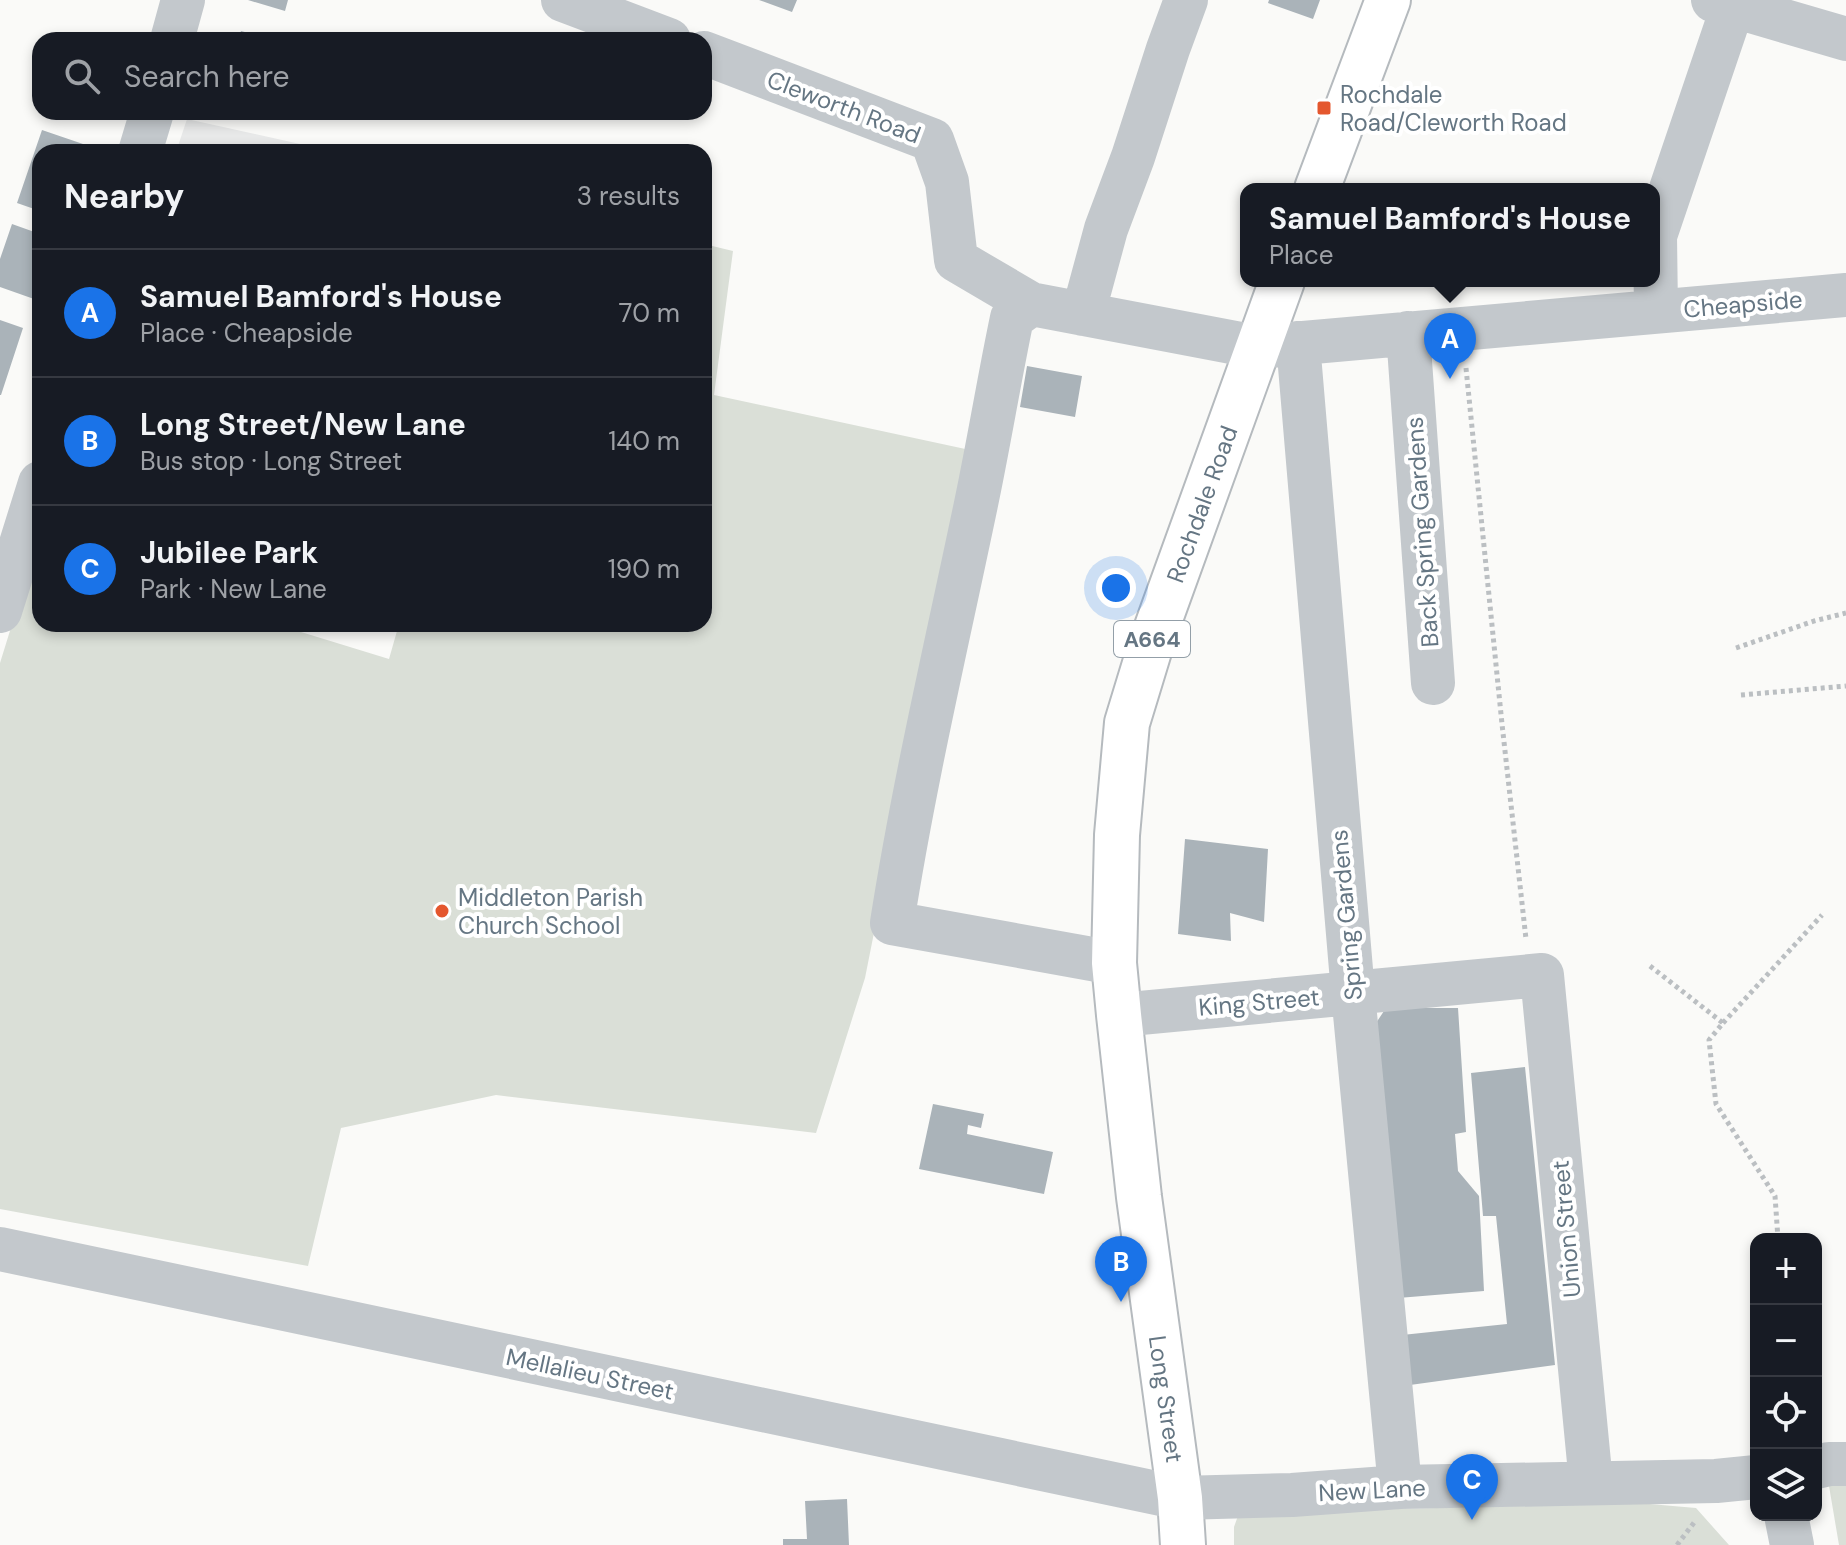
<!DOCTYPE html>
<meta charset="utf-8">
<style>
body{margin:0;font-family:"DM Sans",sans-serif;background:#20242c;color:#f1f3f6}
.controls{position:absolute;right:24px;bottom:24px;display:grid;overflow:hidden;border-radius:16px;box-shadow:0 4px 12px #0003}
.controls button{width:72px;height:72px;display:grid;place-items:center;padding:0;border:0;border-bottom:2px solid #363941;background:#171b24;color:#f1f3f6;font:40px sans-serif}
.you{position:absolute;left:1116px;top:588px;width:28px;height:28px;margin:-20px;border:6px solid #fff;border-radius:50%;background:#1a73e8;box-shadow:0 0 0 12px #1a73e833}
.badge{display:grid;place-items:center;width:52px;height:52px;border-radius:50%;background:#1a73e8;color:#fff;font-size:26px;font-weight:700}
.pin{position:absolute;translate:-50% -66px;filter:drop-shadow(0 2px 4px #0008)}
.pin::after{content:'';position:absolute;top:42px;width:28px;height:24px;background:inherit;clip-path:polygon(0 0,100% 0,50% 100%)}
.popup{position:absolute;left:1240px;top:183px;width:420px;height:104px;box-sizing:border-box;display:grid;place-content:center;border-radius:16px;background:#171b24;filter:drop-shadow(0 2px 6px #0005);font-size:26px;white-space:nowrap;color:#9ea1a6}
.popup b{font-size:30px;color:#f1f3f6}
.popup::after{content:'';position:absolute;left:50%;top:100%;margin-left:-16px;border:16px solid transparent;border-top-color:#171b24}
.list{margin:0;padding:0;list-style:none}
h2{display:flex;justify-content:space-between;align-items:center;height:104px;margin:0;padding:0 32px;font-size:34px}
h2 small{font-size:26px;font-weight:400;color:#9ea1a6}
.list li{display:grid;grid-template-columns:52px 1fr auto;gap:24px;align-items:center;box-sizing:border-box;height:128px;padding:0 32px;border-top:2px solid #363941}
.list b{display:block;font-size:30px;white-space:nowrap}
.list p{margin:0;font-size:26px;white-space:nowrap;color:#9ea1a6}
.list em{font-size:26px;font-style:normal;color:#9ea1a6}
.icon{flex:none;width:44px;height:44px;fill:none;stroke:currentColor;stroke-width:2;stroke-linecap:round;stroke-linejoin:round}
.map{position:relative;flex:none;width:1846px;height:1545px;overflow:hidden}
.search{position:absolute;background:#171b24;box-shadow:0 4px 12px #0003;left:32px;top:32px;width:680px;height:88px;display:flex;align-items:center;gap:20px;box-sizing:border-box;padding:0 28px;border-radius:24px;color:#9ea1a6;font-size:30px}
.panel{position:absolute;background:#171b24;box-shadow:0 4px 12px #0003;left:32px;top:144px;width:680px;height:488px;border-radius:24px}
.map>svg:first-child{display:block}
</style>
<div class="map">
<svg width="1846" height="1545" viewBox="0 0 1846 1545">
<rect width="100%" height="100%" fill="#fafaf8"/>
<!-- built -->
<path fill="#e8e9e9" d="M187,119l149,33h-160z"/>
<!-- green -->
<path fill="#dadfd7" d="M704,244l29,7 -19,144 256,55 -105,528 -49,155 -320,-38 -155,33 -33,138 -308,-57v-546l40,-129v90h235l114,35 10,-35h305z
M1846,1483v62h-7l-10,-59z
M1638,1503l58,5 33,37h-495v-18l5,-14z"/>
<!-- building -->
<path fill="#aab3b9" d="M248,0h40l-3,11z
M759,0h38l-5,12z
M1269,0h51l-7,19 -45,-16z
M241,31l30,8v1h-33z
M42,130l41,14 -3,8h-40v59l-23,-8z
M12,224l28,10v46l-6,19 -34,-12v-28z
M0,320l23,8 -22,67h-1z
M1027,366l55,10 -7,41 -55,-10z
M1185,839l83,10 -4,73 -34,-9 1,28 -53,-7z
M1386,1008h72l8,124 -11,2 3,37 21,25 5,95 -86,7 -30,-263z
M1525,1067l30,298 -145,20 -8,-50 105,-11 -11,-108h-13l-12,-143z
M933,1104l51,10 -3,14 -13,-3 -1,9 86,18 -9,42 -125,-25z
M847,1499l2,46h-66v-6h24l-2,-38z"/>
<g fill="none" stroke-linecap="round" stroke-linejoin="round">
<defs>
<g id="major">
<path d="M1317,189l71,-189"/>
<path id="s1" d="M1183,1545l-3,-47 -41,-301 -20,-182 -5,-52 3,-128 10,-112 25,-82 130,-360"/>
</g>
</defs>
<!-- major casing -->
<use href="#major" stroke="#b5babe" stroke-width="48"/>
<!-- path -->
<path stroke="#bbbfc2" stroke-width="5" stroke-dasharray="4 4" stroke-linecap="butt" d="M1466,368l36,356 24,215
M1736,648l78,-27 32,-8
M1741,695l105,-9
M1650,966l73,57 -14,17 7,64 59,92 3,43
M1723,1023l99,-108
M1677,1545l19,-25"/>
<!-- minor -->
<path stroke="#c3c8cc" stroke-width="44" d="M563,0l106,40
M1713,0l133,39
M172,40l11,-40
M704,53l228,87 15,42 9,78 75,44 226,43 589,-52
M140,152l12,-40
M1031,304l-19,14c-13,62 -23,124 -36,186 -29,139 -62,278 -84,419l222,40
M1656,311l-1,-75 80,-236
M1083,314l23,-85 27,-72 35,-108 18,-49
M1408,333l25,350
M1298,343l55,650 47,494
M0,611l40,-128
M1119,1015l423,-40 49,508
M0,1249l1180,249 112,-3 108,-8 316,-6 40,-4
M1816,1467l13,-3h17
M1786,1515l6,30"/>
<!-- major -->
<use href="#major" stroke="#fff" stroke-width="44"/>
</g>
<!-- markers -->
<g fill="#e4572e" stroke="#fff" stroke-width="3">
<rect x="1316" y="100" width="16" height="16" rx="4"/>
<circle cx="442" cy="911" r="8"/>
</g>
<g text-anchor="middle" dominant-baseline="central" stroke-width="8" stroke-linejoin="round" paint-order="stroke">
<!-- shield labels -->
<rect fill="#fff" stroke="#939fa8" stroke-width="2" x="1114" y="621" width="76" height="36" rx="6"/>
<g font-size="22" font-weight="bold" fill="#657683">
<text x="1152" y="639">A664</text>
</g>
<!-- poi labels -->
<g font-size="24" fill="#657683" stroke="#fff" text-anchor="start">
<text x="1340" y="94">Rochdale<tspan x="1340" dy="28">Road/Cleworth Road</tspan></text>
<text x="458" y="897">Middleton Parish<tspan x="458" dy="28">Church School</tspan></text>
</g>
<!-- street labels -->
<g font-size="24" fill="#657683" stroke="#fff">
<text transform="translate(844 107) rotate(21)">Cleworth Road</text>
<text transform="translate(1743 304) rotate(-5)">Cheapside</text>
<text stroke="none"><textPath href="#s1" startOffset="1058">Rochdale Road</textPath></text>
<text transform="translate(1422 532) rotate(-94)">Back Spring Gardens</text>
<text transform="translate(1346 915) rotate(-95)">Spring Gardens</text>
<text transform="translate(1259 1002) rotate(-5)">King Street</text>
<text transform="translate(1566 1229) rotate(-95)">Union Street</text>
<text transform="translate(590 1374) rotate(12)">Mellalieu Street</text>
<text transform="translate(1166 1399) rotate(82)">Long Street</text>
<text transform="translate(1372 1490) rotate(-3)">New Lane</text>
</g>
</g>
</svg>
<div class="controls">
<button>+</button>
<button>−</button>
<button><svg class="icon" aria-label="locate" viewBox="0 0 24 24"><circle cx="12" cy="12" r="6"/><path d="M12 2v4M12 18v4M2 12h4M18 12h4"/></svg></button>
<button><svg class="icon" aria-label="layers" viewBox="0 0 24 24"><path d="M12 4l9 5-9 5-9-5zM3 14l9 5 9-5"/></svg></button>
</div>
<div class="you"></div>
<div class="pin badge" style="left:1450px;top:379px">A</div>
<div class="popup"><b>Samuel Bamford's House</b>Place</div>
<div class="pin badge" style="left:1121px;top:1302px">B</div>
<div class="pin badge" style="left:1472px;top:1520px">C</div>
<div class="search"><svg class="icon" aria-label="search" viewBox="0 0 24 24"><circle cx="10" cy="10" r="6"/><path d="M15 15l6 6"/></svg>Search here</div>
<section class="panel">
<h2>Nearby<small>3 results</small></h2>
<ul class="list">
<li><span class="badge">A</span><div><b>Samuel Bamford's House</b><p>Place · Cheapside</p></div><em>70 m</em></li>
<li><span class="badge">B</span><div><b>Long Street/New Lane</b><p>Bus stop · Long Street</p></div><em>140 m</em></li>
<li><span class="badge">C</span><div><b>Jubilee Park</b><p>Park · New Lane</p></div><em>190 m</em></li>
</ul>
</section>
</div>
